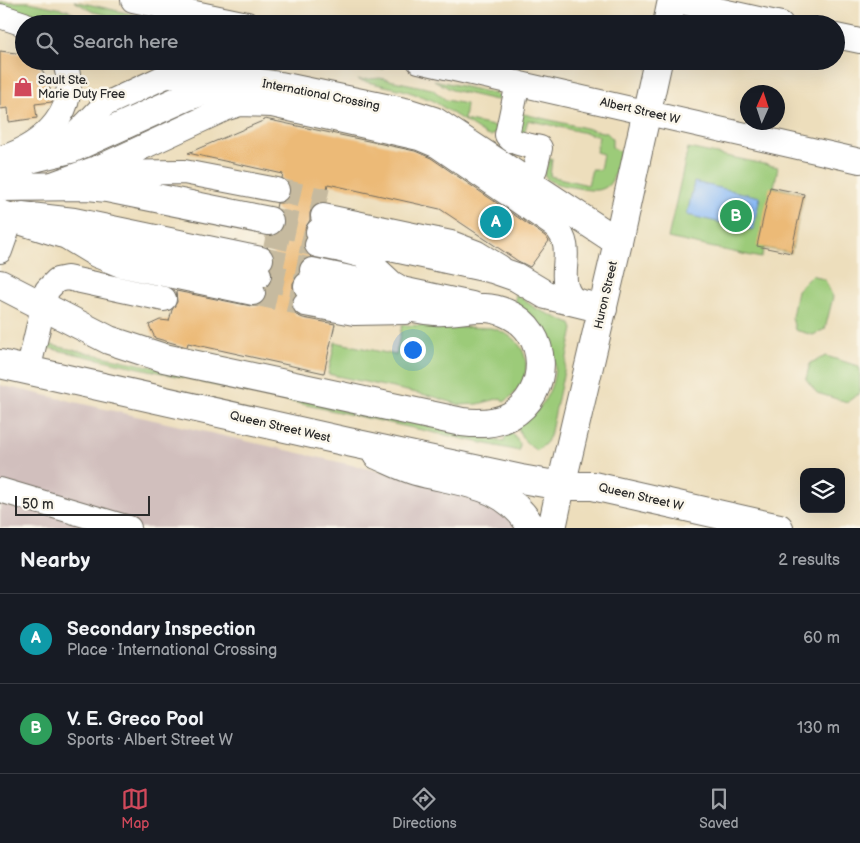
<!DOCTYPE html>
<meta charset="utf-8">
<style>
body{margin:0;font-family:"Balsamiq Sans",sans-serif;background:#242831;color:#f1f3f6}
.controls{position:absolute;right:15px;bottom:15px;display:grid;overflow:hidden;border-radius:10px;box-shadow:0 5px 20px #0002}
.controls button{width:45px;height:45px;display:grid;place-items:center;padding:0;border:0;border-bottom:1px solid #363941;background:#171b24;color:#f1f3f6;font:25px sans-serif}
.compass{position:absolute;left:740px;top:85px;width:45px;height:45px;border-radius:50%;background:#171b24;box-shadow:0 5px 20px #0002;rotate:3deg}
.scale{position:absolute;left:15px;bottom:12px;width:135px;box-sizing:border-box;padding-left:5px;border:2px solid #2b2b2b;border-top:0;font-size:14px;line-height:18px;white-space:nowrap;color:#2b2b2b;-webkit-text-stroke:4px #fbf7ec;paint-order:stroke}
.you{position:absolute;left:412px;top:349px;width:18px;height:18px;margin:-12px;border:4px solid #fff;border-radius:50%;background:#1a73e8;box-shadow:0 0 0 8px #1a73e833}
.badge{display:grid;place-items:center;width:32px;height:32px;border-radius:50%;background:#d1495b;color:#fff;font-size:16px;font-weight:700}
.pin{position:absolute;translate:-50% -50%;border:2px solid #fff;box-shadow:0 1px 5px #0006}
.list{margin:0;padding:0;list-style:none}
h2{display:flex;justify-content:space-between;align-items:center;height:65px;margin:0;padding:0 20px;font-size:21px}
h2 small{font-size:16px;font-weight:400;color:#9ea1a6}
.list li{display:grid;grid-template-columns:32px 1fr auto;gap:15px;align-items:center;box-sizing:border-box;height:90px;padding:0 20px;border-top:1px solid #363941}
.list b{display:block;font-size:19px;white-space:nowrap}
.list p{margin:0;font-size:16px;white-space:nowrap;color:#9ea1a6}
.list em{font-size:16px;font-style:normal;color:#9ea1a6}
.icon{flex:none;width:28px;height:28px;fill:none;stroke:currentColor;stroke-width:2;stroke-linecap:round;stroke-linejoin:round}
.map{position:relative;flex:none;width:860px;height:528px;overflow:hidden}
.search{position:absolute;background:#171b24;box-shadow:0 5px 20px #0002;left:15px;right:15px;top:15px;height:55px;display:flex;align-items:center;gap:12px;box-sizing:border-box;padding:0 18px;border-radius:28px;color:#9ea1a6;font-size:19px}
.sheet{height:245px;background:#171b24}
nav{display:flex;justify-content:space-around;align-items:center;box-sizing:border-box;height:70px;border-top:1px solid #363941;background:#171b24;font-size:14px;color:#9ea1a6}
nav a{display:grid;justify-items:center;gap:2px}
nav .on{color:#d1495b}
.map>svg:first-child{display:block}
</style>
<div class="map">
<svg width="860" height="528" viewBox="0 0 860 528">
<rect width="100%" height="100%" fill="#fbf7ec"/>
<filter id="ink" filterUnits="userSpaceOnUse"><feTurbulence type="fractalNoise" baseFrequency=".02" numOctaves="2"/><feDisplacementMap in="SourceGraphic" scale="10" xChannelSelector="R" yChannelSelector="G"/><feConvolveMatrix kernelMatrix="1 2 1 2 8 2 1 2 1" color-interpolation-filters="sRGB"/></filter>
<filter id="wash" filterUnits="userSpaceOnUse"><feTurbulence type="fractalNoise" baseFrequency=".0096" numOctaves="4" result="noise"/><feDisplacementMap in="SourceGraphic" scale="20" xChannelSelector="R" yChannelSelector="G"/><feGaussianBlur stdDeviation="1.12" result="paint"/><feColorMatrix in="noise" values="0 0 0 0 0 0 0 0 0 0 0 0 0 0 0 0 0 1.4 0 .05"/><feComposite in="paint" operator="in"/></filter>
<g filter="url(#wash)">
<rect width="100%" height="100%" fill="#eddebc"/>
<!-- industrial -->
<path fill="#d1bfbd" d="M0,385l422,96 82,26 16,21h-520z"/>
<!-- green -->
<path fill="#9ccb79" stroke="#647b52" d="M74,1l102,23h-29l-54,-12z
M0,2h29l38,8 19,10 -8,-1 -1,5h-32l-13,-6 -32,-10z
M319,61h29l36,8 -20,2z
M380,78l52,11 14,11 20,4 -2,16 34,7 -2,6 -5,3 -5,-1 -54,-35 -29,-10 -45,-10z
M434,80l62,14 4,5 -4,1 -44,-10z
M519,113l88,20 5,5v9l8,5c-7,29 -7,44 -42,36 -10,-2 -21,-3 -30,-8l-4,-6 6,-16 2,1 -2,17 38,9 4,-16 8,1 3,-16 -7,-2 3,-16 -71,-16 -4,14 -9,-2z
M688,148l90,19 -4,20 30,7 -13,59 -27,-5 -3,10 -93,-20z
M812,275l13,5 8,17 -8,32 -12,6 -18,-5 -3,-13 5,-27z
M516,294l19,14 36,16 2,5 -23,107 -4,7 -9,8c-10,-7 -17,-13 -19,-25 35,-21 50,-65 23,-100 -6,-8 -18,-14 -27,-21z
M402,325l89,3c41,10 47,51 13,74l-3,-4 -23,6 -18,1 -25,-8 -107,-23 7,-32 61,13z
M46,344l149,32v4l-138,-30 -12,-3z
M826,356l32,10 2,4v23l-13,9 -30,-9 -11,-14 4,-16z
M201,377l303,65 3,-11 6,3 7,10 -1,7 -319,-69z"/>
<!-- water -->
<path fill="#8abaf6" stroke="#5a7290" d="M694,182l66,15 -7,33 -66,-15z"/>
<g id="blocks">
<!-- building -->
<path fill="#ecba77" d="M0,51l24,3v7h9l9,9 9,21 1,8v3l-17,2 2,14 -28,4 -1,-14 -8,1z
M265,119l150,32 16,7 114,78 4,5 -19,26 -12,-6 -78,-52 -112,-25 -4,19h-6l-5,3 -3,7v7l-5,8 1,10 -2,5v7l7,7 -9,3 -3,7v7l-6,9v8l2,3 -4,8 1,7 4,6 7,3 32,6 -11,49 -136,-30 -1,4 -32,-9 -6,-13 11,-5 9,1 3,-11 5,-8 -1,-11 75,15h7l5,-3 3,-7 -1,-8 7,-9 -1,-11 3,-7v-7l-7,-7 3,-11h4l6,-4 4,-7v-9l-8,-8 1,-5h5l6,-4 3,-7 -1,-7 -8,-7 1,-4 -95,-21 77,-33z
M770,187l34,7 -13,59 -34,-7z"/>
</g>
</g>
<g filter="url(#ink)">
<use href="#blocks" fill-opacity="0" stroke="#6f6a5e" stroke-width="1"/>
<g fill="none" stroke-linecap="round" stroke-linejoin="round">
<!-- minor-tunnel -->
<path stroke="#c6ba9f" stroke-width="24" stroke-dasharray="24 12" stroke-linecap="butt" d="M277,190l50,11
M266,234l51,11
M261,259l51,11
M253,293l52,11"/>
<!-- highway-tunnel -->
<path stroke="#c6ba9f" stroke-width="28" stroke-dasharray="28 14" stroke-linecap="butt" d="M269,221l51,11
M257,275l51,11"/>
<defs>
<path id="minor" d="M133,0l114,24
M673,0l108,24
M0,16l24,8
M836,36l24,5
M419,61l441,100
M518,83l-11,52c6,10 23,10 33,13l-5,21 -9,13
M56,150l17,-13 31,-32 60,-28c21,-6 47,1 69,5
M2,158c41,-13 81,-49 62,-97
M98,173l86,-1 93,18
M55,183l47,-17 125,-58 13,-4 32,1 147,33 19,8 117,80c26,27 -7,55 24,78
M22,214l52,6 187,39
M323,216l128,27 26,10 23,14
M68,238l28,17 25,10 132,28
M317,245l19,4 21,2
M340,250l23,6 29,27 7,4
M0,251l12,-34
M312,270l160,34
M305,304l49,9 51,-1
M28,371l19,-81 10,-10 10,-2 97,21
M0,490l129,38"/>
<path id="major" d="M667,24l5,-24
M618,242l40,-181
M377,455c12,5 25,12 39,16 45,12 89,11 116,57
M552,528l9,-42h32l186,42"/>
<path id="highway" d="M0,163l22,-2 49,-12 115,-52 37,-12 16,-2 14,-1 27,4 129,27 25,8 184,121 -57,244 -40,-7 -173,-37 -348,-78
M0,187l88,-1 19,2 162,33
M0,214l60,19 197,42
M320,232l173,37 23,8 30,18 57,14
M0,284l109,56 55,18 298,64c17,2 33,2 48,-6 41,-23 40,-85 -4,-103 -24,-11 -47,0 -71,-2 -17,-1 -33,-5 -49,-9 -26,-5 -52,-11 -78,-16"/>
</defs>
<!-- minor casing -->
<use href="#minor" stroke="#6f6a5e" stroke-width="26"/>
<!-- major casing -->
<use href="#major" stroke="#6f6a5e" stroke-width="30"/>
<!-- highway casing -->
<use href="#highway" stroke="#6f6a5e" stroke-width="30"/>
<!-- minor -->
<use href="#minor" stroke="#fff" stroke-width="24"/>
<!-- major -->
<use href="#major" stroke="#fff" stroke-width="28"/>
<!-- highway -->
<use href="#highway" stroke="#fff" stroke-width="28"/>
</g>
</g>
<!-- icons -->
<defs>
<symbol id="shop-bare" viewBox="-9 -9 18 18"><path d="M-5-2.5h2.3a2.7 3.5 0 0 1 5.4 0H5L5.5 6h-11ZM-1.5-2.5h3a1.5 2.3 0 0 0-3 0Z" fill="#d1495b" stroke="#fbf7ec" stroke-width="2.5" paint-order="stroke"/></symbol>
</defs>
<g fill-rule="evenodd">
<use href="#shop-bare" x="9" y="73" width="28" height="28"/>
</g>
<g text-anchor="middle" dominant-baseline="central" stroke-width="5" stroke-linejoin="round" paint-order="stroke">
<!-- poi labels -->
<g font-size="12" fill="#2b2b2b" stroke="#fbf7ec" text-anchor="start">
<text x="38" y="80">Sault Ste.<tspan x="38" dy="14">Marie Duty Free</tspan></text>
</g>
<!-- street labels -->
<g font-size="12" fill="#2b2b2b" stroke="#fbf7ec">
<text transform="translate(321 95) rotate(11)">International Crossing</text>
<text transform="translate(640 111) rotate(13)">Albert Street W</text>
<text transform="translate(606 295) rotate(-77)">Huron Street</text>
<text transform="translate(280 427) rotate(13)">Queen Street West</text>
<text transform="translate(641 497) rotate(13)">Queen Street W</text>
</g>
</g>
</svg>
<div class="controls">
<button><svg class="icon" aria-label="layers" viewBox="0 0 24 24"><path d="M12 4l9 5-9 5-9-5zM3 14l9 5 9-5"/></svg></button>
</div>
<svg class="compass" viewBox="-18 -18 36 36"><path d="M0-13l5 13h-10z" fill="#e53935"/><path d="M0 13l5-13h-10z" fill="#9ea1a6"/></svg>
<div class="scale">50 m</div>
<div class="you"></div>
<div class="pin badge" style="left:496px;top:222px;background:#0f9aa8">A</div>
<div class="pin badge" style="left:736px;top:216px;background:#2e9e5b">B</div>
<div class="search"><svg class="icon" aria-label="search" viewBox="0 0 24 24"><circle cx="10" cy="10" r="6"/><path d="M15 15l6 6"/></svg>Search here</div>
</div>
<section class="sheet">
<h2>Nearby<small>2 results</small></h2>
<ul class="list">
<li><span class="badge" style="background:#0f9aa8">A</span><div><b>Secondary Inspection</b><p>Place · International Crossing</p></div><em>60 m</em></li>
<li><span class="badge" style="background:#2e9e5b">B</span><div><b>V. E. Greco Pool</b><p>Sports · Albert Street W</p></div><em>130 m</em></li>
</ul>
</section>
<nav>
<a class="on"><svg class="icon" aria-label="map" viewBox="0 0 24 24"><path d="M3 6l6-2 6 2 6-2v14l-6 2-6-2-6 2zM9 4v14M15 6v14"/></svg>Map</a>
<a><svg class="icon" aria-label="directions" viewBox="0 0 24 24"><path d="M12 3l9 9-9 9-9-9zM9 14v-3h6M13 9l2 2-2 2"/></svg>Directions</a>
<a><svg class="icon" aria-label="saved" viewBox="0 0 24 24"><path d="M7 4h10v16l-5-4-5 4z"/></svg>Saved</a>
</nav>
